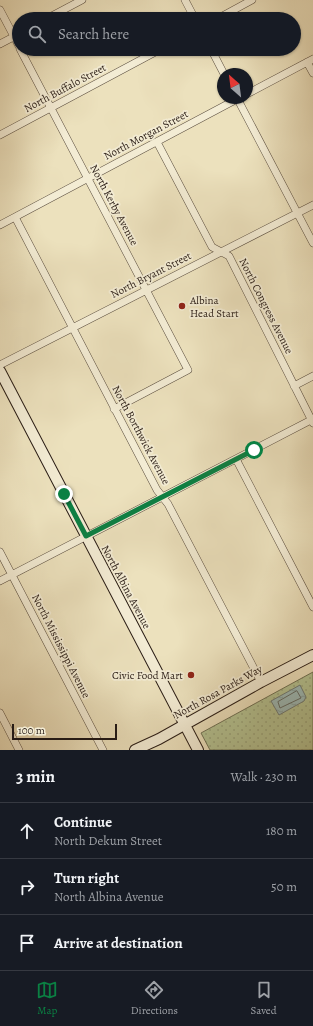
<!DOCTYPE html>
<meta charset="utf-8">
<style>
body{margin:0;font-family:Alegreya,serif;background:#20242c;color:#f1f3f6}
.compass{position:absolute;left:217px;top:68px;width:36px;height:36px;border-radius:50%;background:#171b24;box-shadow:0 1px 3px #0004;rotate:332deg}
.scale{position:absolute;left:12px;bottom:10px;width:105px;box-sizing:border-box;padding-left:4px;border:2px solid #291c15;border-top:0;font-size:11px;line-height:14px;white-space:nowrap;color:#291c15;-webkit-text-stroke:3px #f3ecd4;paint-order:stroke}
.stop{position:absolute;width:12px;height:12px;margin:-9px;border:3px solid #0b8043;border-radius:50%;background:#fff}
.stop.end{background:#0b8043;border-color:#fff;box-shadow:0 1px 4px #0008}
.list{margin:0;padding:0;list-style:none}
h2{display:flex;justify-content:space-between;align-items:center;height:52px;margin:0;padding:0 16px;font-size:17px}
h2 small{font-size:13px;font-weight:400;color:#9ea1a6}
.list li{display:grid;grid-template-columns:26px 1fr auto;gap:12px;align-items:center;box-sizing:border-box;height:56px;padding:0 16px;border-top:1px solid #363941}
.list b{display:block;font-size:15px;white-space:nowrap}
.list p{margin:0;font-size:13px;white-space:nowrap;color:#9ea1a6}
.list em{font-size:13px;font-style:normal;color:#9ea1a6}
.icon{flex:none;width:22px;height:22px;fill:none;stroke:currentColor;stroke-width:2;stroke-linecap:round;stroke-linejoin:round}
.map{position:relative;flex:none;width:313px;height:750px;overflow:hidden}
.search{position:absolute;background:#171b24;box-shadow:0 1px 3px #0004;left:12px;right:12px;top:12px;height:44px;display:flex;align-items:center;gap:10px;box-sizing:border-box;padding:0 14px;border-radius:22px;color:#9ea1a6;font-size:15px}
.sheet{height:220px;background:#171b24}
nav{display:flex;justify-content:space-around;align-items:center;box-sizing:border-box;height:56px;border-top:1px solid #363941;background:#171b24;font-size:11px;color:#9ea1a6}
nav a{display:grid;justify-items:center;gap:2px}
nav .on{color:#0b8043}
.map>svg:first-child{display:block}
</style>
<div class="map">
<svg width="313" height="750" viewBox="0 0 313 750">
<defs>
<pattern id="park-dots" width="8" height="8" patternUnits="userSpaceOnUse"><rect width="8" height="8" fill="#b4c393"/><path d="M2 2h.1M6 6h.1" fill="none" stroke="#9ba77e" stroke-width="1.8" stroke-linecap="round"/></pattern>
<pattern id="water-ripples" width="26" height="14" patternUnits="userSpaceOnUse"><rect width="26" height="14" fill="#9cbbb9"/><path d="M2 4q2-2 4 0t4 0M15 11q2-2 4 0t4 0" fill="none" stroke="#86a09e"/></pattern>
</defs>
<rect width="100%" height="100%" fill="#ece1bd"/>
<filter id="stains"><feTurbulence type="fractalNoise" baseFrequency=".005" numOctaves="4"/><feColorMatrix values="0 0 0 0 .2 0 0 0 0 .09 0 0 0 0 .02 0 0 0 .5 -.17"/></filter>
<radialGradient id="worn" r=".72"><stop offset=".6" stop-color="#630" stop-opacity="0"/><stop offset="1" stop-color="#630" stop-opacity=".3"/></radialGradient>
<!-- park -->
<path fill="url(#park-dots)" stroke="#6e7054" d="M313,672v78h-103l-9,-17z"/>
<!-- water -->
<path fill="url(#water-ripples)" stroke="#6e7b77" d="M300,685l6,12 -2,4 -25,14 -8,-14z"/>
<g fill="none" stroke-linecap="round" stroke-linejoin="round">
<!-- shore -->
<path stroke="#626c67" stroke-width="1" d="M297,691l4,7 -21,10 -2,-6z"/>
<defs>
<path id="street" d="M185,0l10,19
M0,10l19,36
M46,19l36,-19
M217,19l35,-19
M0,44l19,-10
M20,49l168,321 -74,39
M211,49l13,25
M307,62l6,11
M247,94l66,-35
M237,98l76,145
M0,135l161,-86
M157,142l55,105 17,9 84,167
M15,217l142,273 11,14 93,178
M0,225l239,-127
M0,365l313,-160
M294,386l19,-10
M236,459l77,148
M0,552l103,198
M0,581l311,-161
M0,713l19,37"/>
<path id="secondary" d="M0,371l198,379
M135,750l24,-11 102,-57 52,-27"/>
</defs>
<!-- street casing -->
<use href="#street" stroke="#5a4d3f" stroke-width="8"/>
<!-- secondary casing -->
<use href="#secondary" stroke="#291c15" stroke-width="12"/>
<!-- street -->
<use href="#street" stroke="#f3ecd4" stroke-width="7"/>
<!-- secondary -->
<use href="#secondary" stroke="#f3ecd4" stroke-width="10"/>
</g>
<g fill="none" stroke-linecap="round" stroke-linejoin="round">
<!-- route -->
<path stroke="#0b8043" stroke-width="5" d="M64,494l22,42 168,-86"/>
</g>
<!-- markers -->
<g fill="#8f2418" stroke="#f3ecd4" stroke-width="1.5">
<circle cx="182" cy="306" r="4"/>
<circle cx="191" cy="675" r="4"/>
</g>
<g text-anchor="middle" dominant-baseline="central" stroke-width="3.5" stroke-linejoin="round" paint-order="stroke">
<!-- street labels -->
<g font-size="11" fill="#291c15" stroke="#f3ecd4">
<text transform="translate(65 88) rotate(-28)">North Buffalo Street</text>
<text transform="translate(146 135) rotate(-28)">North Morgan Street</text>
<text transform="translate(114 205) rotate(62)">North Kerby Avenue</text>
<text transform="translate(151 275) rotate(-27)">North Bryant Street</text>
<text transform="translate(266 306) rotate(63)">North Congress Avenue</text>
<text transform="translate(141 435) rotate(62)">North Borthwick Avenue</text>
<text transform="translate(126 587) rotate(62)">North Albina Avenue</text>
<text transform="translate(61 646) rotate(63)">North Mississippi Avenue</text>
<text transform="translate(218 692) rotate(-29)">North Rosa Parks Way</text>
</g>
<!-- poi labels -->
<g font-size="11" fill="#291c15" stroke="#f3ecd4" text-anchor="start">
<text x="190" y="300">Albina<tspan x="190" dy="13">Head Start</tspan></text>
<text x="183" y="675" text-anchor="end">Civic Food Mart</text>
</g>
</g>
<rect width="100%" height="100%" filter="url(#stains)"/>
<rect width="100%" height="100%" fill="url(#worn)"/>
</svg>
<svg class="compass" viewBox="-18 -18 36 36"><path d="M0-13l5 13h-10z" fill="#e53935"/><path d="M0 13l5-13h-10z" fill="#9ea1a6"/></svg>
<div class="scale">100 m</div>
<div class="stop" style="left:254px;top:450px"></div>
<div class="stop end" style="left:64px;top:494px"></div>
<div class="search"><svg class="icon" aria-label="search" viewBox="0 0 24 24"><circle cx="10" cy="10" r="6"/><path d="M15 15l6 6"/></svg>Search here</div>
</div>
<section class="sheet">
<h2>3 min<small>Walk · 230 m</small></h2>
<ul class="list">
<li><svg class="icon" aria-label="ahead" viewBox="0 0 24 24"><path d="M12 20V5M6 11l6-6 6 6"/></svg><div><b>Continue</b><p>North Dekum Street</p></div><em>180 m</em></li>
<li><svg class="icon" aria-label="right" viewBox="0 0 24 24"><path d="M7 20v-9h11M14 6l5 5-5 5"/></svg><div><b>Turn right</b><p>North Albina Avenue</p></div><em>50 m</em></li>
<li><svg class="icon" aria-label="arrive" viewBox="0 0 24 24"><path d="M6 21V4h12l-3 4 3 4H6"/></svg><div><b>Arrive at destination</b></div></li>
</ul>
</section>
<nav>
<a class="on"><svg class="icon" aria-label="map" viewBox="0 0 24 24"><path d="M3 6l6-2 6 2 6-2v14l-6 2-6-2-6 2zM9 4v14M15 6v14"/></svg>Map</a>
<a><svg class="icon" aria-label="directions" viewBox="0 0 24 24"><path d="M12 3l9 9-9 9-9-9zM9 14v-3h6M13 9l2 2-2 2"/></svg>Directions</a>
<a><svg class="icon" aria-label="saved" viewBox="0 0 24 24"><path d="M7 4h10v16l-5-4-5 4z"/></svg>Saved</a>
</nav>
